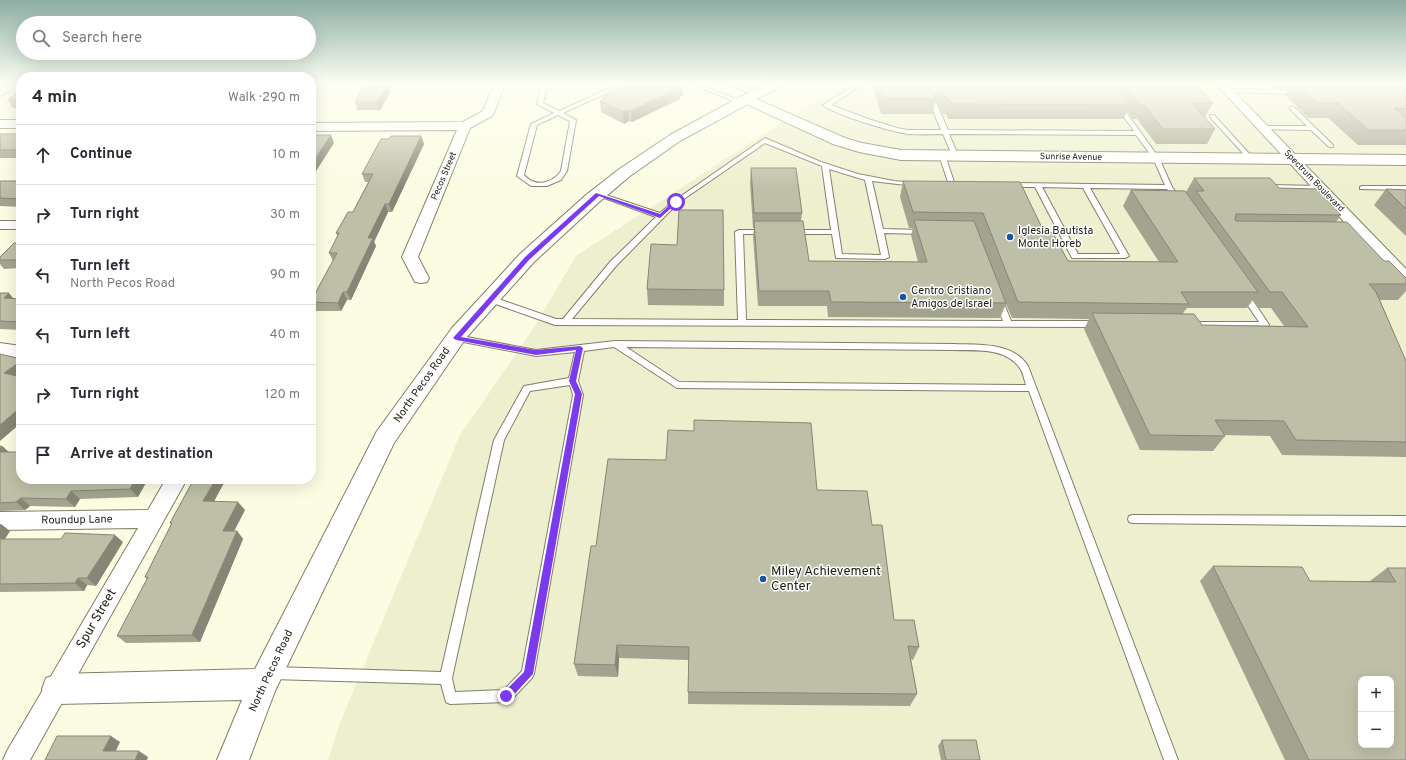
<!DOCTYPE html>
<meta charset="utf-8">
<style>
body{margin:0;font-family:Overpass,sans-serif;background:#f7f7f7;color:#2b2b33}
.controls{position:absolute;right:12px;bottom:12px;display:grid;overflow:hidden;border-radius:8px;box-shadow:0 4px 16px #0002}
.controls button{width:36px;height:36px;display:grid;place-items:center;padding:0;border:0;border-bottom:1px solid #e1e1e2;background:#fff;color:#2b2b33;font:20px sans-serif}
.stop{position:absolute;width:12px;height:12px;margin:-9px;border:3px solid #7c3aed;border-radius:50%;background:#fff}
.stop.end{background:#7c3aed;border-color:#fff;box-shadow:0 1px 4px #0008}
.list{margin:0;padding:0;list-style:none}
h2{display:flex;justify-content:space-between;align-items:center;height:52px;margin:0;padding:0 16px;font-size:17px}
h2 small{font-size:13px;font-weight:400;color:#7c7c81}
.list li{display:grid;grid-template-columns:26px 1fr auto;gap:12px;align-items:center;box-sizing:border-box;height:60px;padding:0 16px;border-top:1px solid #e1e1e2}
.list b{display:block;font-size:15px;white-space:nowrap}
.list p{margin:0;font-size:13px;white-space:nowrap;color:#7c7c81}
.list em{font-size:13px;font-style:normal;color:#7c7c81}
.icon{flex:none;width:22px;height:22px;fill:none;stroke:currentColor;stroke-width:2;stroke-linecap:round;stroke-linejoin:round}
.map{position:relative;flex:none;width:1406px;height:760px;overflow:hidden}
.search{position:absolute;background:#fff;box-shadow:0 4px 16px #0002;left:16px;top:16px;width:300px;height:44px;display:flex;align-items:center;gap:10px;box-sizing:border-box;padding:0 14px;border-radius:22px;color:#7c7c81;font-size:15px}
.panel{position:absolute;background:#fff;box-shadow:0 4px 16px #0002;left:16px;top:72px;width:300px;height:412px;border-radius:16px}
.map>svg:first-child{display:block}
</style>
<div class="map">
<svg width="1406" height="760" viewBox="0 0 1406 760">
<rect width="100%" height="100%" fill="#fbfce2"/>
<!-- built -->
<path fill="#eeefce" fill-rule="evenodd" d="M841,84h565v676h-1078l12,-37 120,-288 73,-106 43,-73zM1361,679h30v66h-30z"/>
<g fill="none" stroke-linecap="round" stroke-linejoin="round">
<defs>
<path id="service" d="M542,84h6l-5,19 16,8 60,-27h7l-63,29 13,7 -9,51 -6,9 -14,6h-16l-14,-10 14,-52 23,-11 -17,-9zM558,115l12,6 -9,50c-6,9 -19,15 -29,10 -3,-1 -6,-4 -8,-6l13,-50z
M692,84h7l44,18 -5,1z
M729,84h7l23,10 -5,1z
M857,84h6l-32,21 37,14 29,9 11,2h33l-16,-39c5,-3 19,-2 24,1l-3,2 -14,-1 16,37 186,1 -18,-25 5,-1 38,53 13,29 10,13 -4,2 -2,-1 -9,-12 -77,-1 39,68 -4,2h-53l-37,-71h-24l-3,-2 3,-2 154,2 -12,-27 -17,-23 -187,-1 9,21 -3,2 -3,-2 -9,-21c-11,0 -23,1 -34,0 -17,-2 -74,-19 -86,-29zM1042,187l41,1 37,66h-42z
M1228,89l65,1 3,2 -3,2 -67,-2 -1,-1z
M1290,107h4l39,38v2h-4l-18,-17 -49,-1 -1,-1 3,-2h43l-17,-17z
M1210,115h4l39,43v2h-4l-39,-43z
M765,138l56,24 37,12 36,7 22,2 1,1 -3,2 -42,-5 11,48 41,1 4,2 -4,2 -40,-1 5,24 -4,2 -49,-1 -4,-24h-42l-1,-2 4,-2h38l-9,-64 -57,-23 -87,60 -62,63 -44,53 166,1 -3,-88 4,-2h27l4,2 -1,2h-26l3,86 257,1 -8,-20 4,-3 4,3 8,20h86l4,3 -4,3 -542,-2 -68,-24 -1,-2 4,-3 66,23h7l47,-57 46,-45 -60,-22v-2h4l60,20 14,-12zM829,169l36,11 16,75 -39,-1z
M942,153l3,2 10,30 -1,1h-4l-1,-1 -10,-30z
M1267,185l53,1 3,2 -3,2 -55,-2 -1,-1z
M1362,186h44v4l-46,-1v-2z
M1244,291l3,1 21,31 1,2 -1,2 -78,1 -4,-3 4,-3h69l-19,-28z
M456,335l80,15 79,-9 339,3c25,1 59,-2 74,22l150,394h-14l-135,-369 -352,-3 -63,-41 -30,4 -6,30 5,14 -49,279 -2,4 -21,22 -4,2 -57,2 -4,-2 -5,-18 -169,-5 -4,-2 -2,-4 2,-4 4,-2 169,5 53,-232 30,-54 45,-8 6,-26 -39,4 -83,-16 -1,-2zM626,347l328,3c22,1 50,-3 65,17 4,4 5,12 7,18l-347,-3zM570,385l3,10 -51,276 -18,19 -49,2 -3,-14 52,-238 26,-49z
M1133,515l273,1v10l-273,-3 -4,-1 -1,-3 1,-3z"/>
<path id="minor" d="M4,84h13l-13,10 -4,2v-9z
M494,84h11l-11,29 -2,3 -22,12 -52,129 11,21 -2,4 -6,1 -6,-1 -13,-25 55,-127 -146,1v-8l152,-1 20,-11z
M1216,84h11l179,185v14l-6,-1z
M0,120h21v8h-21z
M0,221h21v8h-21z
M0,343l21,3v12l-21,-3z
M166,479h21l-157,281h-27l4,-9 131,-223 -138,2v-18l148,-2z"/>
<path id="tertiary" d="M747,95l98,43 17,5 39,7 505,5v10l-505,-5 -42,-8 -26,-8 -91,-42 -2,-3 2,-3z"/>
<path id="secondary" d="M764,84h17l-2,3 -99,54 -50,35 -32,27 -64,59 -68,76 -72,105 -119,248 -26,69h-32l25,-60 -185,4 -11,-4 -4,-11 4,-11 11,-4 198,-5 122,-238 75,-103 68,-74 66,-59 32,-25 52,-35z"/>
</defs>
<!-- service casing -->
<use href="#service" stroke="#7f7f69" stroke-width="2"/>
<!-- minor casing -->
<use href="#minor" stroke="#7f7f69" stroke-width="2"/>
<!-- tertiary casing -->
<use href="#tertiary" stroke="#7f7f69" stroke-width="2"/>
<!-- secondary casing -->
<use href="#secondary" stroke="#7f7f69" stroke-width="2"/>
<!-- service -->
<use href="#service" fill="#fff" fill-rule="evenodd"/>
<!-- minor -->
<use href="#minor" fill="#fff" fill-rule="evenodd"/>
<!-- tertiary -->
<use href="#tertiary" fill="#fff" fill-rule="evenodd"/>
<!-- secondary -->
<use href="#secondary" fill="#fff" fill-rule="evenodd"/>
</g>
<!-- wall -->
<path fill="#a3a490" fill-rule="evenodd" d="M873,84h322l18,19 -8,14 10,12 -8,15h-51l-19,-25h-4l-6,-8 -3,8h-176l-2,-5h-3l-9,-19 2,-6h-4l4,10 -3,15h-52l-8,-28z
M1272,84h134v61h-48l-30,-27h-20l-23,-23 4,-7h-12z
M21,90v18h-8l-5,-8z
M391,91l-11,19h-23l-2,-8z
M683,95l-3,1v3l-48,23 -3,-1 -5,3 -23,-12 -1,-11 3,-2v-2z
M0,134h21v24h-21z
M421,136l3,8 -32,68h-4l-14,30 2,4 -25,54h-4l-6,11h-27l-3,-7v-3l22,-40 -4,-8 9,-16 -2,-4 17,-21 15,-30h-3l-3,-8 27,-35z
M751,168l51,45 -1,8 8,40 109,1 -7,-27 2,-7h-4l-9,-31 3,-16 141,51 24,29 91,1 -36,-56 8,-16 55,2 8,-14 85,10 62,27 -5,7 70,56v13l-8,9h-18l26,61v96l-124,-2 -12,-19 -46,-1 1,1 -12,15 -73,-1 -56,-121 5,-10 -77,-1 -6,-14 -6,14 -172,-1 -1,-11h-69l-5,-70 1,-8h-1l-3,-45zM1253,300l6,8h12l13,18 -82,-1 -19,-12 4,-5h60z
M0,181h21v26l-21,-1z
M1386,189l20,1v46l-32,-31z
M21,243v25l-17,1 -4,-5v-7z
M647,289l77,1v16l-76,-1z
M0,293l13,5 8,1v31l-21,-1z
M0,445l2,1 7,6 139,27 -10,18 -58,2 -5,8 -45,-1 -5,4 -25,1z
M194,479h32l-12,22 31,9 -11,21h3l6,8 -43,103 -74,1 -9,-7 30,-57 -2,-2 26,-53 -1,-1z
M817,490l55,35 22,95 25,27 -6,13 -2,-1 6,35 -7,12 -222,-2v-12l1,-32 -70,-2 -1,19 -40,-1 -4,-12 22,-118z
M0,524l10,7 -5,8 118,3 -27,44 -9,-1 -3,6 -84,1z
M1213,566l97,15h60l17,-13h19v192h-121l-85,-179z
M942,740l38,20h-39l-3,-14z"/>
<!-- shaded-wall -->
<path fill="#858675" d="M388,84l3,7 -11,19 -3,-8z
M682,84l1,11 -3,1v3l-48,23 -1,-11z
M628,110l1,11 -5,3 -1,-12z
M331,135l3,8 -23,36v-14z
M421,136l3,8 -32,68 -3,-8z
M385,204l3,8 -14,30 2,4 -25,54 -4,-8 21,-54z
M343,292l4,8 -6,11 -3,-8z
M9,293l7,9 -12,-4z
M311,353l5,8 -5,19z
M21,361v14l-8,6 -9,-8z
M21,407v16l-21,18v-16z
M2,446l9,8 -11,2v-8z
M136,479h12l-10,18 -8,-8z
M216,479h10l-16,30 -7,-8z
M71,491l9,8 -5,8 -9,-8z
M21,498l9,8 -5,4 -9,-8z
M238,502l7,8 -15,29 -7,-8z
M1,524l9,7 -10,15v-21z
M237,531l6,8 -43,103 -8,-7z
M115,535l8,7 -27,44 -9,-8z
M78,578l9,7 -3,6 -9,-8z
M617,645l2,13 -1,19 -3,-12z
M111,736l9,6 -7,15 -10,-6z
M139,751l9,6 -1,3h-12z"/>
<!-- building -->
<path fill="#bebfa7" stroke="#858675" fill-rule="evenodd" d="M366,84h22l-11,18h-22z
M632,84h50l-5,2 3,1 -49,24 -3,-1 -5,2 -23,-11 5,-3 -2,-1z
M879,84h50l7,15h-52z
M939,84h175l16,21 -179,-1 -2,-5h-3z
M1123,84h72l18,19h-21l23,26h-52l-19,-24h-4z
M1296,84h110v25l-12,-1 12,10v12h-38l-30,-27h-21z
M21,90v10h-13z
M0,134h21v16h-21z
M311,135h20l-20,30z
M391,136h30l-32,68h-4l-17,34h5l-26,54h-4l-5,11 -27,-1v-1l26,-48h-8l10,-20h-3l12,-21h5l20,-38h-11l19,-35h8z
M751,168h45l6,45h-48z
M1194,178h76l9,10 38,1 24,26 -105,-1 -1,6 1,1 111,1 37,39h5l17,17v6h-37l7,8 30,69v81l-110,-2 -12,-19 -69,-1 10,16 -75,-1 -58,-122 102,1 8,11 106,2 -26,-35h-12l-74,-101h8z
M0,181h21v18l-21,-1z
M903,181l117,1 24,50 9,1 15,28 110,1 -47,-72 54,1 73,101h-77l8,12 -171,-2 -35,-89 -70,-1z
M1386,189l20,1v19z
M679,210h44l1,80 -77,-1 4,-45 26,1z
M914,220l60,1 32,82 -175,-1 -2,-11h-70l-5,-70h49l6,40 118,1z
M14,243h7v17h-21v-3z
M0,293h9l-5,5 17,1v23l-21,-1z
M0,354l21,5v2l-17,12 17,4v30l-21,18z
M694,420l117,3 6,67 50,1 5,34h10l12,95h20l5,27 -11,-1 9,48 -229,-2 1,-45 -72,-2 -2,20 -41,-1 17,-118h5l12,-87 58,1 2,-30 26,1z
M0,452h21v27h115l-6,10 -59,2 -5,8 -45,-1 -5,4 -16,1z
M194,479h22l-13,22 35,1 -15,29h14l-45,104 -75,1 31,-59h-3l27,-54h-2z
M65,533l50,2 -28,43h-9l-3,5 -75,1v-45h61z
M1213,566l89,1 8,14 86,1 -9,-14h19v192h-97zM1361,679h30v66h-30z
M57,736h54l-8,15h36l-4,9h-90z
M942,740h34l4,20h-34z"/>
<!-- sky -->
<linearGradient id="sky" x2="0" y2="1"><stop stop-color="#8daea3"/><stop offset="0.44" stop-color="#fdfef2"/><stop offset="1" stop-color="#fdfef2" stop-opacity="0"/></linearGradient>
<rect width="1406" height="190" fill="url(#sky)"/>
<!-- route -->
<path fill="#7c3aed" d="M596,193l64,21 14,-13 4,1 -18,16 -61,-22 -70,64 -68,77 75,13 44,-4 3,2 -7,33 6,13 -49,280 -23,25 -4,1 -3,-1 -1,-3 1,-3 21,-21 51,-278 -6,-13 7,-31 -40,5 -80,-15 -3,-2 72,-81z"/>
<!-- markers -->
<g fill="#1c54a6" stroke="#fff" stroke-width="1.5">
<circle cx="1010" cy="237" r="4"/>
<circle cx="903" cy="297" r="4"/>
<circle cx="763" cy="579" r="4"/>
</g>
<g text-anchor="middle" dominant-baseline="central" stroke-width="3" stroke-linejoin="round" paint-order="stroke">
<!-- far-street labels -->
<g font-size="9" fill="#1c1c13" stroke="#fff">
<text transform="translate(1071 157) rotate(1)">Sunrise Avenue</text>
<text transform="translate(444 176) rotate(-67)">Pecos Street</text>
<text transform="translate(1314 181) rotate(46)">Spectrum Boulevard</text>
</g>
<!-- poi labels -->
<g font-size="11" fill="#1c1c13" stroke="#fff" text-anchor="start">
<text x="1018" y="231">Iglesia Bautista<tspan x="1018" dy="13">Monte Horeb</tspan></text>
<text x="911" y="291">Centro Cristiano<tspan x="911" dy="13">Amigos de Israel</tspan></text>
</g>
<!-- street labels -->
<g font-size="11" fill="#1c1c13" stroke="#fff">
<text transform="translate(422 385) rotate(-55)">North Pecos Road</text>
<text transform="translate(77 520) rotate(-1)">Roundup Lane</text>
<text transform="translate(271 671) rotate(-65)">North Pecos Road</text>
</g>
<!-- near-poi labels -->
<g font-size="13" fill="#1c1c13" stroke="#fff" text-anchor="start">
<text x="771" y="572">Miley Achievement<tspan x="771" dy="15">Center</tspan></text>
</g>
<!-- near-street labels -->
<g font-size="13" fill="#1c1c13" stroke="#fff">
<text transform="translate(97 619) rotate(-60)">Spur Street</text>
</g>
</g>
</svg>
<div class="controls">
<button>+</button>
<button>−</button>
</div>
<div class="stop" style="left:676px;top:202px"></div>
<div class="stop end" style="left:506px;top:696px"></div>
<div class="search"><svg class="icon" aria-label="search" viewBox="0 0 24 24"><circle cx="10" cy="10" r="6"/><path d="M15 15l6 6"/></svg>Search here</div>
<section class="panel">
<h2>4 min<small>Walk · 290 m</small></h2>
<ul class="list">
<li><svg class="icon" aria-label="ahead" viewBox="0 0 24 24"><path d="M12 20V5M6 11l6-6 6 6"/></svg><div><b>Continue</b></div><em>10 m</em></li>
<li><svg class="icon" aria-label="right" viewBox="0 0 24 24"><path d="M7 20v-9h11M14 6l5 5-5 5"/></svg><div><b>Turn right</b></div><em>30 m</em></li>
<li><svg class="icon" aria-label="left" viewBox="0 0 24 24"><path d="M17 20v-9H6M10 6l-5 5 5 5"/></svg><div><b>Turn left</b><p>North Pecos Road</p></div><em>90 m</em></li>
<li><svg class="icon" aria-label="left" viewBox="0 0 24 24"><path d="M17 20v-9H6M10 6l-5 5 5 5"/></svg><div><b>Turn left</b></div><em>40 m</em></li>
<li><svg class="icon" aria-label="right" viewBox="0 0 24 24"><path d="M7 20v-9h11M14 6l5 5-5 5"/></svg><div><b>Turn right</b></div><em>120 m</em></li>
<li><svg class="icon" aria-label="arrive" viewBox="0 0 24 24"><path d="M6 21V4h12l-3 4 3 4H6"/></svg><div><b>Arrive at destination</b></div></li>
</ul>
</section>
</div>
